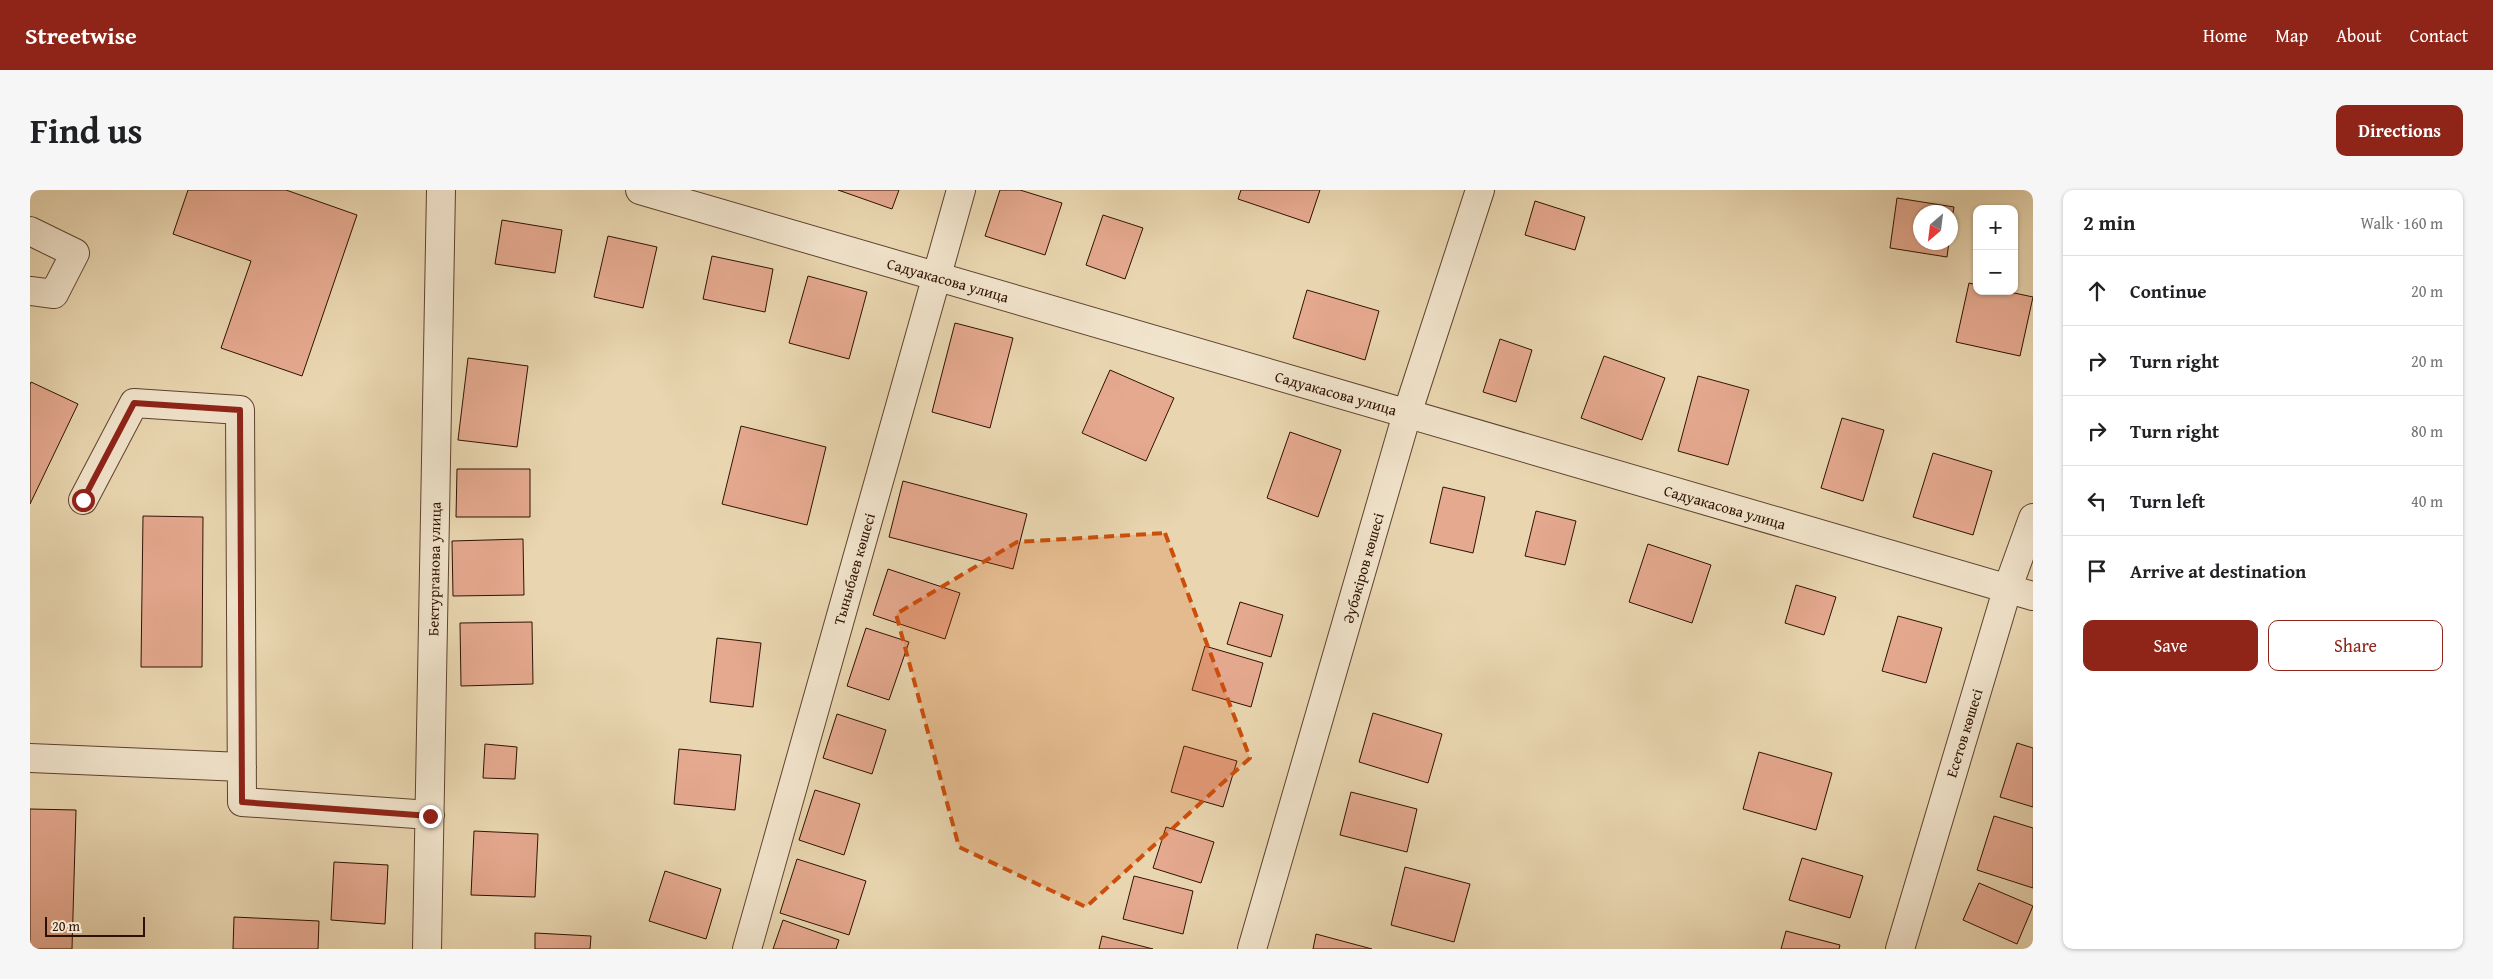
<!DOCTYPE html>
<meta charset="utf-8">
<style>
body{margin:0;font-family:"Gentium Book Plus",serif;background:#f6f6f6;color:#202124}
.controls{position:absolute;right:15px;top:15px;display:grid;overflow:hidden;border-radius:10px;box-shadow:0 1px 4px #0004}
.controls button{width:45px;height:45px;display:grid;place-items:center;padding:0;border:0;border-bottom:1px solid #e0e0e0;background:#fff;color:#202124;font:25px sans-serif}
.compass{position:absolute;left:1883px;top:15px;width:45px;height:45px;border-radius:50%;background:#fff;box-shadow:0 1px 4px #0004;rotate:208deg}
.scale{position:absolute;left:15px;bottom:12px;width:100px;box-sizing:border-box;padding-left:5px;border:2px solid #2f1103;border-top:0;font-size:14px;line-height:18px;white-space:nowrap;color:#2f1103;-webkit-text-stroke:4px #f1e4cc;paint-order:stroke}
.stop{position:absolute;width:15px;height:15px;margin:-11px;border:4px solid #8f2418;border-radius:50%;background:#fff}
.stop.end{background:#8f2418;border-color:#fff;box-shadow:0 1px 5px #0008}
.list{margin:0;padding:0;list-style:none}
h2{display:flex;justify-content:space-between;align-items:center;height:65px;margin:0;padding:0 20px;font-size:21px}
h2 small{font-size:16px;font-weight:400;color:#757577}
.list li{display:grid;grid-template-columns:32px 1fr auto;gap:15px;align-items:center;box-sizing:border-box;height:70px;padding:0 20px;border-top:1px solid #e0e0e0}
.list b{display:block;font-size:19px;white-space:nowrap}
.list em{font-size:16px;font-style:normal;color:#757577}
.actions{display:flex;gap:10px;padding:15px 20px}
.actions a{flex:1;padding:11px 0;border:1px solid #8f2418;border-radius:10px;text-align:center;font-size:18px;color:#8f2418}
.actions .main{background:#8f2418;color:#fff}
.icon{flex:none;width:28px;height:28px;fill:none;stroke:currentColor;stroke-width:2;stroke-linecap:round;stroke-linejoin:round}
.map{position:relative;flex:none;width:2003px;height:759px;overflow:hidden;border-radius:10px}
header{display:flex;align-items:center;gap:30px;box-sizing:border-box;height:70px;padding:0 25px;background:#8f2418;color:#fff}
header strong{font-size:24px}
nav{display:flex;gap:28px;margin-inline-start:auto;font-size:18px}
.intro{display:flex;align-items:center;justify-content:space-between;box-sizing:border-box;height:120px;padding:0 30px}
h1{margin:0;font-size:35px}
.button{padding:12px 22px;border-radius:10px;background:#8f2418;color:#fff;font-size:18px;font-weight:700}
main{display:flex;gap:30px;padding:0 30px}
aside{flex:1;background:#fff;border-radius:10px;box-shadow:0 1px 4px #0004}
.map>svg:first-child{display:block}
</style>
<header>
<strong>Streetwise</strong>
<nav><a>Home</a><a>Map</a><a>About</a><a>Contact</a></nav>
</header>
<div class="intro"><h1>Find us</h1><a class="button">Directions</a></div>
<main>
<div class="map">
<svg width="2003" height="759" viewBox="0 0 2003 759">
<rect width="100%" height="100%" fill="#e9d6b0"/>
<filter id="stains"><feTurbulence type="fractalNoise" baseFrequency=".004" numOctaves="4"/><feColorMatrix values="0 0 0 0 .2 0 0 0 0 .09 0 0 0 0 .02 0 0 0 .5 -.17"/></filter>
<radialGradient id="worn" r=".72"><stop offset=".6" stop-color="#630" stop-opacity="0"/><stop offset="1" stop-color="#630" stop-opacity=".3"/></radialGradient>
<!-- building -->
<path fill="#e5a98f" stroke="#2f1103" d="M158,0h98l71,25 -55,161 -81,-28 30,-87 -78,-27z
M808,0h61l-7,19z
M970,0h20l42,13 -17,52 -60,-19z
M1211,0h79l-11,33 -71,-24z
M1867,8l57,9 -4,23v-18h-30v30h29l-2,15 -57,-9z
M1505,11l50,16 -10,33 -50,-15z
M1073,25l40,13 -18,51 -39,-14z
M472,30l60,10 -7,43 -60,-9z
M578,46l49,11 -14,61 -49,-11z
M682,66l61,13 -8,43 -62,-13z
M778,86l59,16 -18,67 -60,-16z
M1939,93l8,2v6h28l28,6 -13,59 -64,-14z
M1277,100l72,21 -14,49 -72,-22z
M925,133l58,15 -23,90 -58,-16z
M1470,149l32,11 -16,52 -33,-10z
M1574,166l61,22 -23,62 -61,-22z
M438,168l60,8 -11,81 -59,-7z
M1080,180l64,28 -28,63 -64,-28z
M1668,186l51,14 -21,75 -50,-14z
M1,192l47,22 -48,100v-119z
M1812,228l42,12 -21,71 -42,-13z
M711,236l85,21 -19,78 -85,-21z
M1260,242l51,18 -23,67 -51,-19z
M1903,263l59,18 -19,64 -60,-18z
M427,279h73v48h-74z
M873,291l124,33 -14,55 -124,-32z
M1413,297l42,10 -12,56 -43,-10z
M1506,321l40,10 -11,44 -40,-9z
M113,326l60,1 -1,150h-61z
M493,349l1,56 -71,1 -1,-55z
M1618,354l63,21 -19,58 -63,-21z
M858,379l72,24 -15,46 -72,-24z
M1766,395l40,12 -12,38 -39,-12z
M1210,412l43,13 -12,42 -44,-13z
M1868,426l44,12 -16,55 -44,-12z
M502,432l1,62 -72,2 -1,-63z
M836,438l43,14 -20,58 -42,-14z
M687,448l44,5 -8,64 -43,-5z
M1175,456l58,17 -12,44 -59,-17z
M1343,523l69,21 -14,49 -69,-21z
M807,524l49,16 -14,44 -49,-16z
M1987,553l16,5v59l-33,-10z
M455,554l32,3 -2,32 -32,-1z
M1154,556l53,15 -14,46 -52,-15z
M649,559l62,6 -6,55 -61,-6z
M1729,562l73,21 -16,57 -73,-21z
M785,600l45,14 -16,51 -45,-15z
M1321,602l66,17 -10,43 -67,-17z
M0,619l46,1 -4,139h-42z
M1964,626l39,12v60l-56,-18z
M1136,637l48,15 -13,41 -48,-15z
M444,641l64,3 -3,63 -64,-2z
M1772,668l61,18 -13,42 -61,-18z
M767,669l69,22 -17,54 -69,-22z
M304,672l54,3 -3,59 -54,-4z
M1375,677l65,17 -16,58 -63,-17z
M635,681l56,18 -15,50 -57,-18z
M1104,686l59,15 -10,43 -60,-15z
M1949,693l54,23 -16,38 -54,-24z
M204,727l85,4 -1,28h-85z
M753,730l56,20 -3,9h-63z
M1756,741l54,14 -1,4h-58z
M505,743l56,3 -1,13h-55z
M1286,744l56,15h-59z
M1072,746l51,13h-54z"/>
<g fill="none" stroke-linecap="round" stroke-linejoin="round">
<defs>
<path id="minor" d="M610,0l1393,406
M0,41l45,22 -21,41 -24,-3
M53,310l51,-97 106,7 2,392 188,13
M0,568l212,9
M397,759l14,-759
M717,759l214,-759
M1222,759l155,-535 73,-224
M1870,759l107,-359 26,-72"/>
</defs>
<!-- minor casing -->
<use href="#minor" stroke="#5e422e" stroke-width="30"/>
<!-- minor -->
<use href="#minor" stroke="#f1e4cc" stroke-width="28"/>
</g>
<g fill="none" stroke-linecap="round" stroke-linejoin="round">
<!-- route -->
<path stroke="#8f2418" stroke-width="6" d="M53,310l51,-97 106,7 2,392 188,14"/>
</g>
<!-- marked area -->
<path fill="#cc4e0b" fill-opacity="0.2" stroke="#cc4e0b" stroke-width="4" stroke-dasharray="10 6" stroke-linejoin="round" d="M1135,343l85,225 -164,149 -127,-60 -63,-233 121,-72z"/>
<g text-anchor="middle" dominant-baseline="central" stroke-width="4" stroke-linejoin="round" paint-order="stroke">
<!-- street labels -->
<g font-size="15" fill="#2f1103" stroke="#f1e4cc">
<text transform="translate(918 90) rotate(16)">Садуакасова улица</text>
<text transform="translate(1306 203) rotate(16)">Садуакасова улица</text>
<text transform="translate(1695 317) rotate(16)">Садуакасова улица</text>
<text transform="translate(1333 378) rotate(-74)">Әубәкіров көшесі</text>
<text transform="translate(404 379) rotate(-89)">Бектурганова улица</text>
<text transform="translate(824 379) rotate(-74)">Тыныбаев көшесі</text>
<text transform="translate(1934 543) rotate(-73)">Есетов көшесі</text>
</g>
</g>
<rect width="100%" height="100%" filter="url(#stains)"/>
<rect width="100%" height="100%" fill="url(#worn)"/>
</svg>
<div class="controls">
<button>+</button>
<button>−</button>
</div>
<svg class="compass" viewBox="-18 -18 36 36"><path d="M0-13l5 13h-10z" fill="#e53935"/><path d="M0 13l5-13h-10z" fill="#757577"/></svg>
<div class="scale">20 m</div>
<div class="stop" style="left:53px;top:310px"></div>
<div class="stop end" style="left:400px;top:626px"></div>
</div>
<aside>
<h2>2 min<small>Walk · 160 m</small></h2>
<ul class="list">
<li><svg class="icon" aria-label="ahead" viewBox="0 0 24 24"><path d="M12 20V5M6 11l6-6 6 6"/></svg><div><b>Continue</b></div><em>20 m</em></li>
<li><svg class="icon" aria-label="right" viewBox="0 0 24 24"><path d="M7 20v-9h11M14 6l5 5-5 5"/></svg><div><b>Turn right</b></div><em>20 m</em></li>
<li><svg class="icon" aria-label="right" viewBox="0 0 24 24"><path d="M7 20v-9h11M14 6l5 5-5 5"/></svg><div><b>Turn right</b></div><em>80 m</em></li>
<li><svg class="icon" aria-label="left" viewBox="0 0 24 24"><path d="M17 20v-9H6M10 6l-5 5 5 5"/></svg><div><b>Turn left</b></div><em>40 m</em></li>
<li><svg class="icon" aria-label="arrive" viewBox="0 0 24 24"><path d="M6 21V4h12l-3 4 3 4H6"/></svg><div><b>Arrive at destination</b></div></li>
</ul>
<div class="actions"><a class="main">Save</a><a>Share</a></div>
</aside>
</main>
